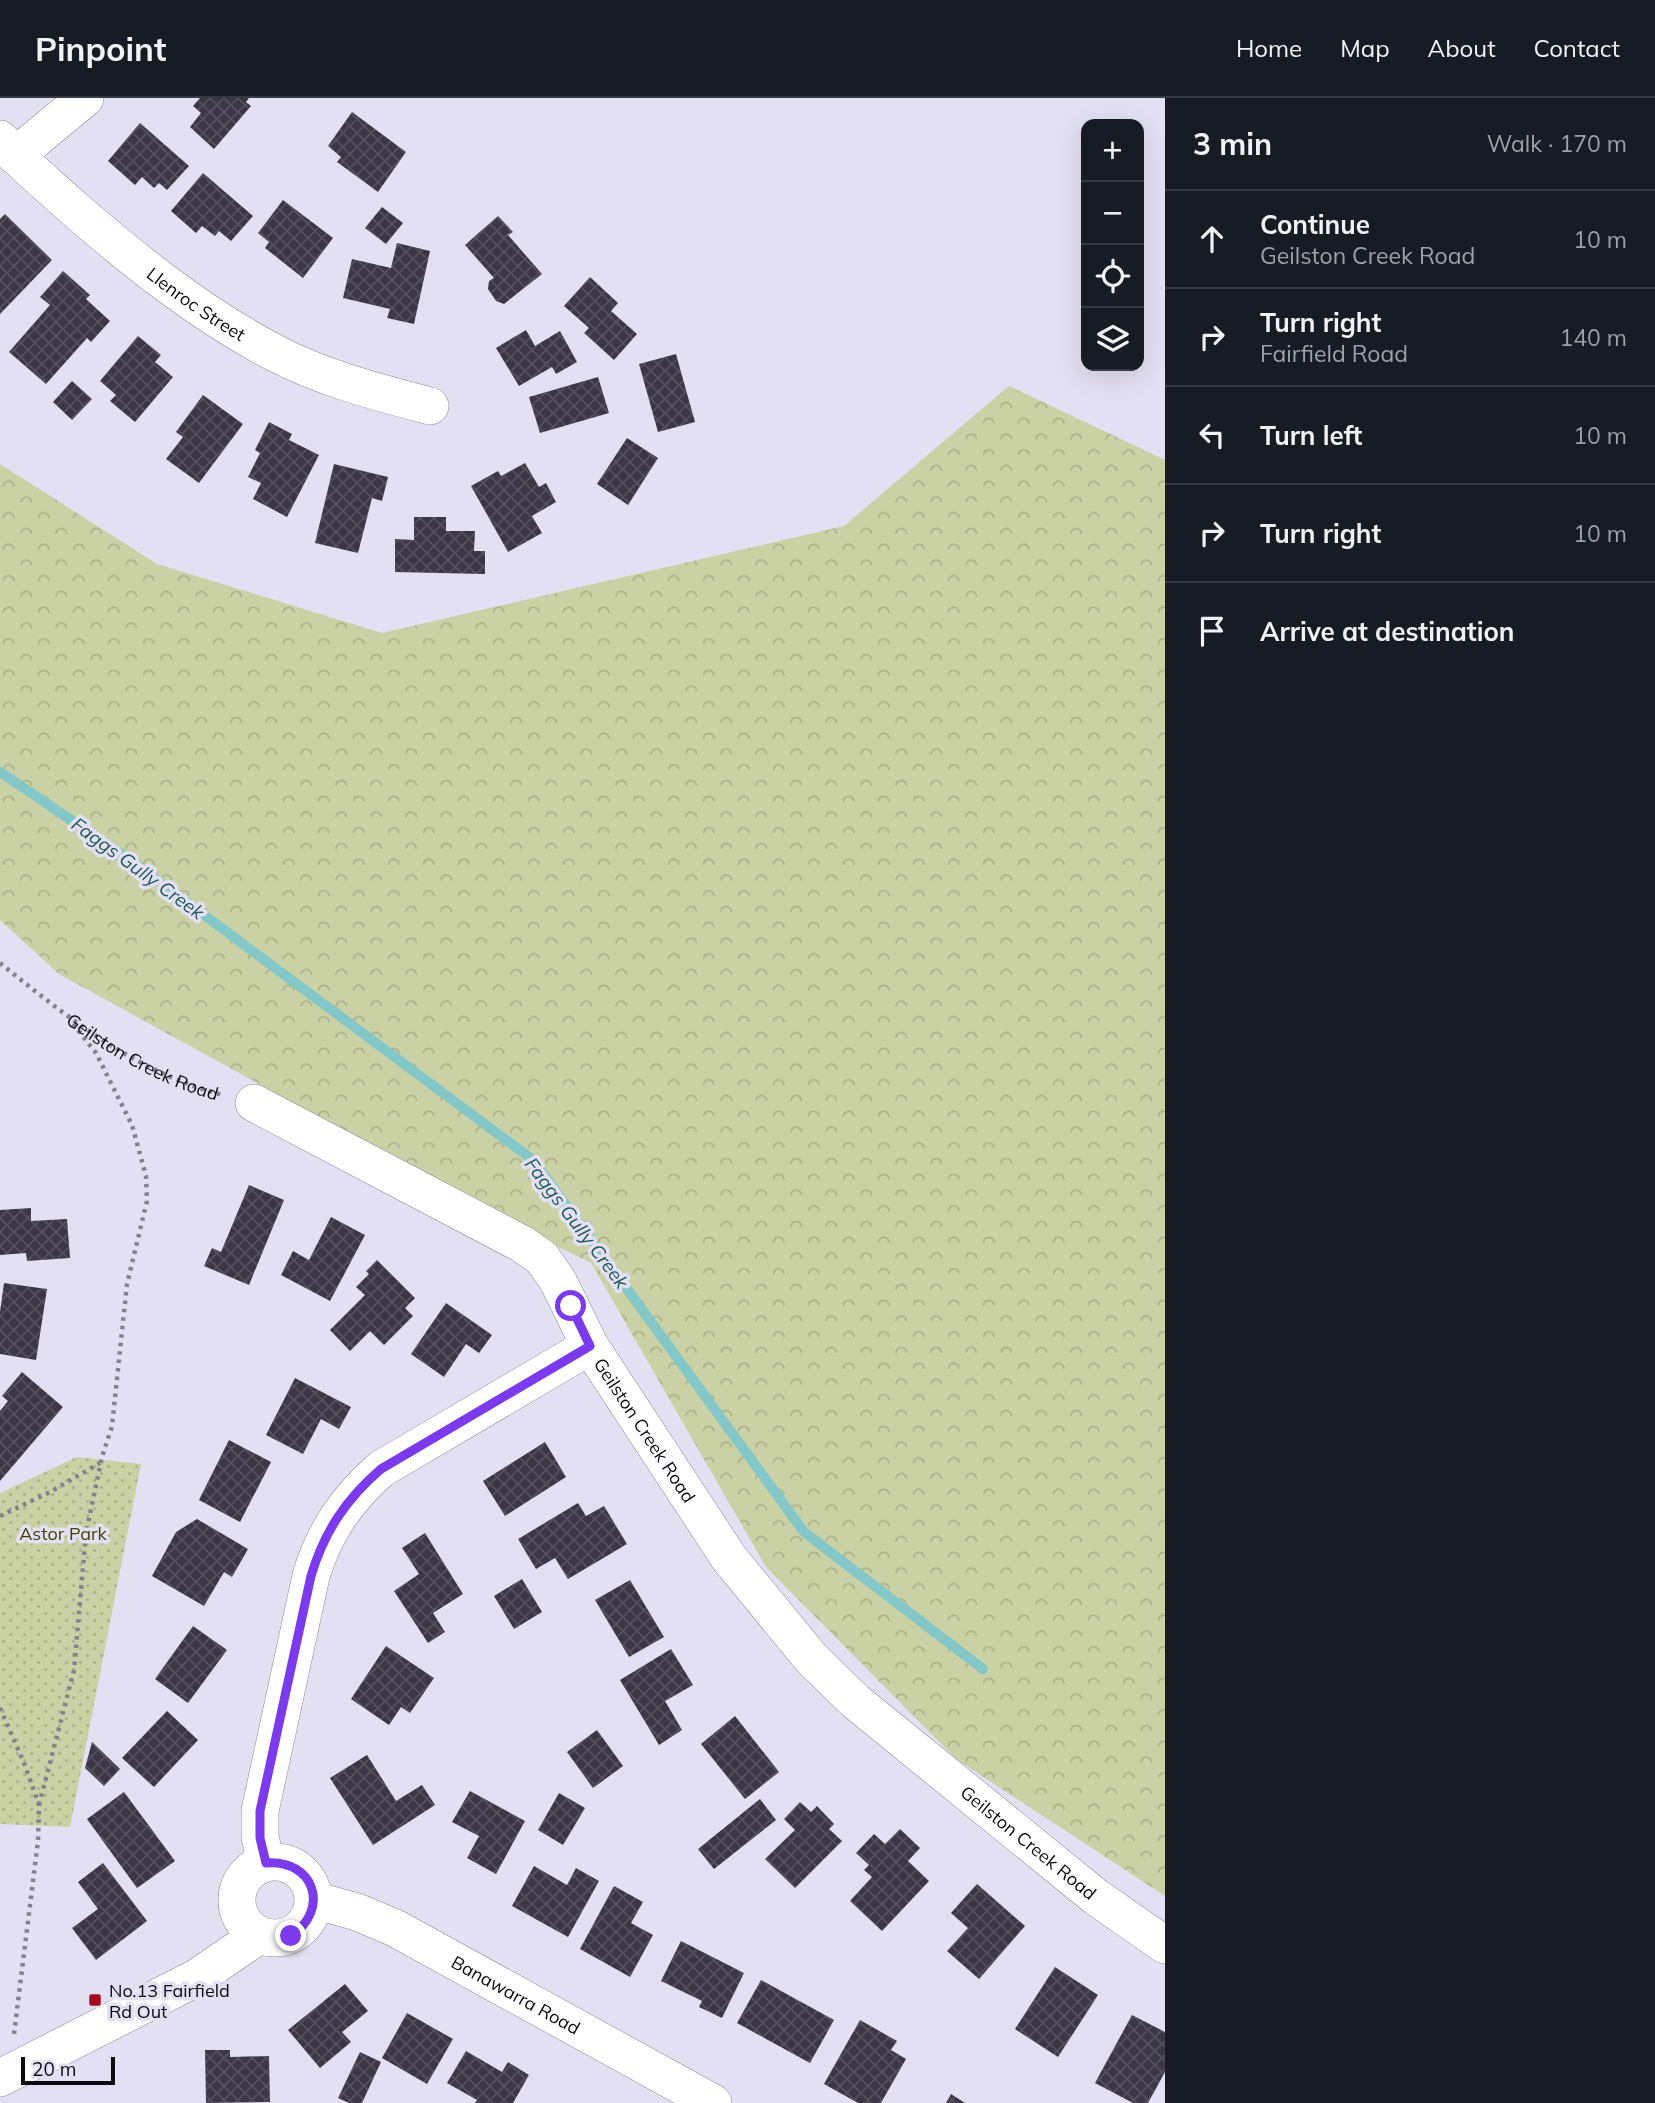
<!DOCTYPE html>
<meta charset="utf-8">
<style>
body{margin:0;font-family:Mulish,sans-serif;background:#20242c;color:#f1f3f6}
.controls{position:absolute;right:21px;top:21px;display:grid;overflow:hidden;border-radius:14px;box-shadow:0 7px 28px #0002}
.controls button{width:63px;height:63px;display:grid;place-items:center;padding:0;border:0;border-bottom:2px solid #363941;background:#171b24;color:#f1f3f6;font:35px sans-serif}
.scale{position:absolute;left:21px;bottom:18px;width:94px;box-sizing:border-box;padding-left:7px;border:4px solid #0d0b12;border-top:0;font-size:19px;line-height:24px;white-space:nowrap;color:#0d0b12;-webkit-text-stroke:5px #e4e0f3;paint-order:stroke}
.stop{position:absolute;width:21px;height:21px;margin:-16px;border:5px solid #7c3aed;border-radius:50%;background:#fff}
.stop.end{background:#7c3aed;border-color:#fff;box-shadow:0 2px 7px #0008}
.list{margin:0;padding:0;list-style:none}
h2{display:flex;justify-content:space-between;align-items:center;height:91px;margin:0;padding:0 28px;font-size:30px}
h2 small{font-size:23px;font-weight:400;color:#9ea1a6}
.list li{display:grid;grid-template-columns:46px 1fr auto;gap:21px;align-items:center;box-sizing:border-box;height:98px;padding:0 28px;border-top:2px solid #363941}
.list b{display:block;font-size:26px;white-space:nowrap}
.list p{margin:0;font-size:23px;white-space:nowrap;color:#9ea1a6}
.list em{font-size:23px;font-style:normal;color:#9ea1a6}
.icon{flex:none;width:38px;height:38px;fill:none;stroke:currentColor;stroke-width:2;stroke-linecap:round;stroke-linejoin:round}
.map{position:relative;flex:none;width:1165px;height:2005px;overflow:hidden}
header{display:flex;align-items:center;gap:42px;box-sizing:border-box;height:98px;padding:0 35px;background:#171b24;border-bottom:2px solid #363941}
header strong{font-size:33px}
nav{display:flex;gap:38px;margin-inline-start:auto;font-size:24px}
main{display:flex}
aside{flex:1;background:#171b24}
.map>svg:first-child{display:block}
</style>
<header>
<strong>Pinpoint</strong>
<nav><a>Home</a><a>Map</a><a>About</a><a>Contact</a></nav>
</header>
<main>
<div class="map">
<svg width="1165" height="2005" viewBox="0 0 1165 2005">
<defs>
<pattern id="forest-crowns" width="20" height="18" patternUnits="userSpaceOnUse" patternTransform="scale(1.75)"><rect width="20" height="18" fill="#cad1a4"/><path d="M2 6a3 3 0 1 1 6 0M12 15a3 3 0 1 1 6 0" fill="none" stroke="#acb28c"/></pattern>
<pattern id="park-dots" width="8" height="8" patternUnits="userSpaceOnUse" patternTransform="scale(1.75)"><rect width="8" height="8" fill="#cad1a4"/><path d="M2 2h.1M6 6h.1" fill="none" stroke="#acb28c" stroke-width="1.8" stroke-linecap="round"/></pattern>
<pattern id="building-cross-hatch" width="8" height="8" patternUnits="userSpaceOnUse" patternTransform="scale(1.75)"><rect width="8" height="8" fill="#3b3746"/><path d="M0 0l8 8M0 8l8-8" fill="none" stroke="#54505d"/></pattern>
</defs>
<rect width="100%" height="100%" fill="#e4e0f3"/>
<!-- forest -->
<path fill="url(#forest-crowns)" d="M1009,288l156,74v1436l-209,-137 -190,-192 -175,-304 -63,-31 -469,-258 -59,-54v-456l157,100 225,69 462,-107z"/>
<!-- park -->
<path fill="url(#park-dots)" d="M77,1359l64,7 -71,363 -70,-3v-331z"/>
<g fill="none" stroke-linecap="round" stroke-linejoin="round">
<!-- stream -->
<path stroke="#84c7c9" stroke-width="10" d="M0,674l133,90 400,298 271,372 179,137"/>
</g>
<!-- building -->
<path fill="url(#building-cross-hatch)" d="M200,0h49l-3,4 5,4 -37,43 -24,-22 11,-14 -8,-7z
M352,14l54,40 -28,40 -41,-30 4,-5 -13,-11z
M140,25l49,43 -22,24 -8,-7 -5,5 -12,-11 -7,8 -27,-24z
M203,75l50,43 -22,25 -12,-10 -4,5 -13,-10 -6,7 -25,-22z
M283,102l50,38 -30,40 -38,-30 4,-6 -11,-9z
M382,109l21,16 -17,21 -21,-16z
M5,116l47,46 -52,54v-95z
M498,118l15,16 -5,3 34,39 -38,30 -8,-3 -8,-12 1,-8 5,-3 -29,-33z
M397,145l33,8 -16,73 -27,-6 3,-9 -47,-11 9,-39 39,9z
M63,173l27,24 -4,4 24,22 -19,21 -4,-4 -41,46 -37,-32 41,-47 -10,-8z
M590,179l28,26 -7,8 26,23 -23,26 -30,-27 5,-5 -25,-22z
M526,232l9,16 25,-15 17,31 -21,12 -4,-7 -33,19 -23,-38z
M138,238l23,19 -6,7 18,15 -38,45 -25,-21 6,-6 -16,-14z
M676,256l19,68 -37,10 -19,-68z
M598,279l11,36 -69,20 -11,-36z
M72,283l20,18 -20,21 -19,-18z
M203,297l40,29 -44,59 -33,-24 17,-22 -7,-5z
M269,324l23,12 -3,6 30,15 -32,62 -34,-18 8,-16 -13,-6 12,-24 -5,-3z
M627,340l31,20 -30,47 -31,-21z
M525,365l14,24 7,-4 10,19 -24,14 10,17 -34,19 -37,-66 27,-15 3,5z
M334,366l54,13 -6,24 -10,-3 -14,55 -43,-10z
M414,419h32v14h29l-1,20h11v23l-90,-2v-33l19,1z
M249,1087l35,15 -35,85 -45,-19 8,-18 9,4z
M31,1110v13l36,-2 3,39 -43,3 -1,-8 -26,2v-45z
M331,1119l34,18 -35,66 -49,-26 12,-24 16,9z
M377,1162l38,38 -10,10 8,8 -29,29 -14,-14 -20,20 -20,-21 35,-35 -9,-8 13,-13 -3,-3z
M4,1185l43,6 -11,71 -36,-6v-42z
M446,1205l46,32 -13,18 -13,-9 -22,33 -33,-23z
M22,1274l41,35 -63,74v-70l8,-10 -6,-5z
M295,1280l56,29 -12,22 -18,-10 -18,35 -37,-19z
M229,1342l42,22 -31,60 -41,-22z
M545,1344l21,35 -61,39 -22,-35z
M578,1405l8,13 18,-10 23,38 -59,35 -13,-21 -19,11 -18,-30z
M197,1421l51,30 -16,28 -8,-5 -20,34 -52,-30 24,-44z
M425,1435l38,61 -30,19 12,19 -17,11 -34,-52 25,-17 -17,-26z
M522,1481l20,33 -28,17 -20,-33z
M630,1482l34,57 -35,20 -34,-57z
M193,1528l34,24 -39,53 -33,-24z
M386,1548l48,32 -24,35 -9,-6 -12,18 -38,-26z
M671,1551l22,36 -28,16 17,29 -23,15 -39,-65z
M167,1613l31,29 -44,47 -32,-29z
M735,1618l44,56 -34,27 -44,-55z
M597,1632l26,36 -30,22 -26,-36z
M92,1644l28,27 -16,17 -19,-18z
M367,1657l29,46 26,-16 13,20 -62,40 -43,-67z
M470,1693l55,30 -29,53 -29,-16 12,-22 -27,-14z
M124,1694l51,69 -38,27 -50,-69z
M559,1695l26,15 -22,37 -25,-15z
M760,1701l16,21 -62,49 -16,-20z
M800,1704l11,10 6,-6 17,18 -5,5 13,12 -47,47 -30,-29 30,-29 -11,-11z
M900,1731l20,19 -12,13 21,20 -47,50 -32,-30 22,-24 -8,-7 5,-5 -13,-12 18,-19 11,10z
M103,1765l44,58 -51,39 -24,-32 26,-19 -20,-27z
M534,1768l33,19 9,-17 23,13 -31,56 -56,-31z
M977,1786l48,42 -46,53 -32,-28 21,-23 -17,-15z
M614,1788l29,16 -12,21 22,12 -23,42 -50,-28z
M681,1843l63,32 -22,45 -23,-11 3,-6 -41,-20z
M1055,1869l43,28 -40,62 -43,-28z
M761,1882l73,40 -24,43 -73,-40z
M345,1886l23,27 -26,21 9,10 -31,26 -32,-38z
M407,1915l46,26 -26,45 -45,-26z
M1132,1917l33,17v40l-17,31h-15l-38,-20z
M860,1922l37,21 -6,9 15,9 -25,44h-23l-34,-19z
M205,1952h25v7l39,-1 1,46 -64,1z
M466,1953l36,21 6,-10 21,13 -16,28h-38l2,-3 -30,-17z
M360,1954l21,10 -19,41h-13l-11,-5z
M951,1996l14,9h-19z"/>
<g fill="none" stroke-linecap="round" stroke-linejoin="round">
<defs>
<g id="minor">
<path id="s2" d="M0,41c21,24 46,44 70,66 63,55 129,108 203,147 49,26 104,40 157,54"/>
<path d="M15,58l70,-58"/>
<path id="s3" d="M254,1005l268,141 20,14 16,23 32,65 139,212 82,100 44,43 241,196 69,48"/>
<circle cx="275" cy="1802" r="38"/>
<path d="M266,1765l-6,-26v-26l51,-235c13,-44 36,-77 70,-107l209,-123"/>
<path id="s4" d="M314,1802l43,12 38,16 318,175"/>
<path d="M0,1980l198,-101 61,-42"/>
</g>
</defs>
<!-- minor casing -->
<use href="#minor" stroke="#8a8798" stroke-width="38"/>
<!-- path -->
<g stroke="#84818f" stroke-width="4.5" stroke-dasharray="3.5 5" stroke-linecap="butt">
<path id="s1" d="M0,865c68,55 137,110 223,132"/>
<path d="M0,1418l50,-24 50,-29"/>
<path d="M0,1610l24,55 15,42 -1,36 -24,193"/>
<path d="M39,1707l35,-135 12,-137 16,-76 10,-31 15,-142 20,-83 -1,-25 -14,-51 -36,-72 -26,-33"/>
</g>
<!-- minor -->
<use href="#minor" stroke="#fff" stroke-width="37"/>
</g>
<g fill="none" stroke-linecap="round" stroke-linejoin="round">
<!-- route -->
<path stroke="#7c3aed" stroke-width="9" d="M291,1838c40,-27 23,-77 -25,-73l-6,-25v-27l51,-235c13,-44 35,-77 70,-107l209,-123 -19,-40"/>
</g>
<!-- markers -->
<rect fill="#a40a1e" stroke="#e4e0f3" stroke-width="2.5" x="88" y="1895" width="14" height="14" rx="3.5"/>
<g text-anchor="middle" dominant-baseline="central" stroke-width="7" stroke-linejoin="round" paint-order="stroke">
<!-- street labels -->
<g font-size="18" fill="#0d0b12" stroke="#e4e0f3">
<text stroke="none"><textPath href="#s2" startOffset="257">Llenroc Street</textPath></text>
<text stroke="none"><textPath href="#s1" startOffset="172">Geilston Creek Road</textPath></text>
<text stroke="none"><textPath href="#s3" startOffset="528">Geilston Creek Road</textPath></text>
<text stroke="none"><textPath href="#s3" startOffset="1096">Geilston Creek Road</textPath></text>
<text stroke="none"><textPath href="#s4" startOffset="224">Banawarra Road</textPath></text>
</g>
<!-- park labels -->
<g font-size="18" fill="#3d4204" stroke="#e4e0f3">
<text x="63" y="1435">Astor Park</text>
</g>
<!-- poi labels -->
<g font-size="18" fill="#0d0b12" stroke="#e4e0f3" text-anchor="start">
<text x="109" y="1892">No.13 Fairfield<tspan x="109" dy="21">Rd Out</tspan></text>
</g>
<!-- water labels -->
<g font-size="19" font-style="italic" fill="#1e585a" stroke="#e4e0f3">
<text transform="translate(138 770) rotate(36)">Faggs Gully Creek</text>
<text transform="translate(577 1125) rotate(53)">Faggs Gully Creek</text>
</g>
</g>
</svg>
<div class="controls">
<button>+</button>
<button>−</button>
<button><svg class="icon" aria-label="locate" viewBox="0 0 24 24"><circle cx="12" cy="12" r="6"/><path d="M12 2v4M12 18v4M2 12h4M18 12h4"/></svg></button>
<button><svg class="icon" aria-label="layers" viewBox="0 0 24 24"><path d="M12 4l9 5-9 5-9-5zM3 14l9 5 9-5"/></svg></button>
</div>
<div class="scale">20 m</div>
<div class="stop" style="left:571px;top:1208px"></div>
<div class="stop end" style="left:291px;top:1838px"></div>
</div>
<aside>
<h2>3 min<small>Walk · 170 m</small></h2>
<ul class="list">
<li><svg class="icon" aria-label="ahead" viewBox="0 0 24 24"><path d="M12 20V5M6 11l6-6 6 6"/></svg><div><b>Continue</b><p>Geilston Creek Road</p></div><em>10 m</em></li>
<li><svg class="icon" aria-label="right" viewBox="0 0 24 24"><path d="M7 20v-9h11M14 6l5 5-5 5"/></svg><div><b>Turn right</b><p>Fairfield Road</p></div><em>140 m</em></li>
<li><svg class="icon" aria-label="left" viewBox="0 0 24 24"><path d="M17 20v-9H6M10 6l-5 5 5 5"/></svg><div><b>Turn left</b></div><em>10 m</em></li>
<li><svg class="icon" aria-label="right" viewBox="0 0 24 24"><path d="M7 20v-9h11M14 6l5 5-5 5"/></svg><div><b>Turn right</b></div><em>10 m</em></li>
<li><svg class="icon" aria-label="arrive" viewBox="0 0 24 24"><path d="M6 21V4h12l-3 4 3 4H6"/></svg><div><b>Arrive at destination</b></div></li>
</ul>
</aside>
</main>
